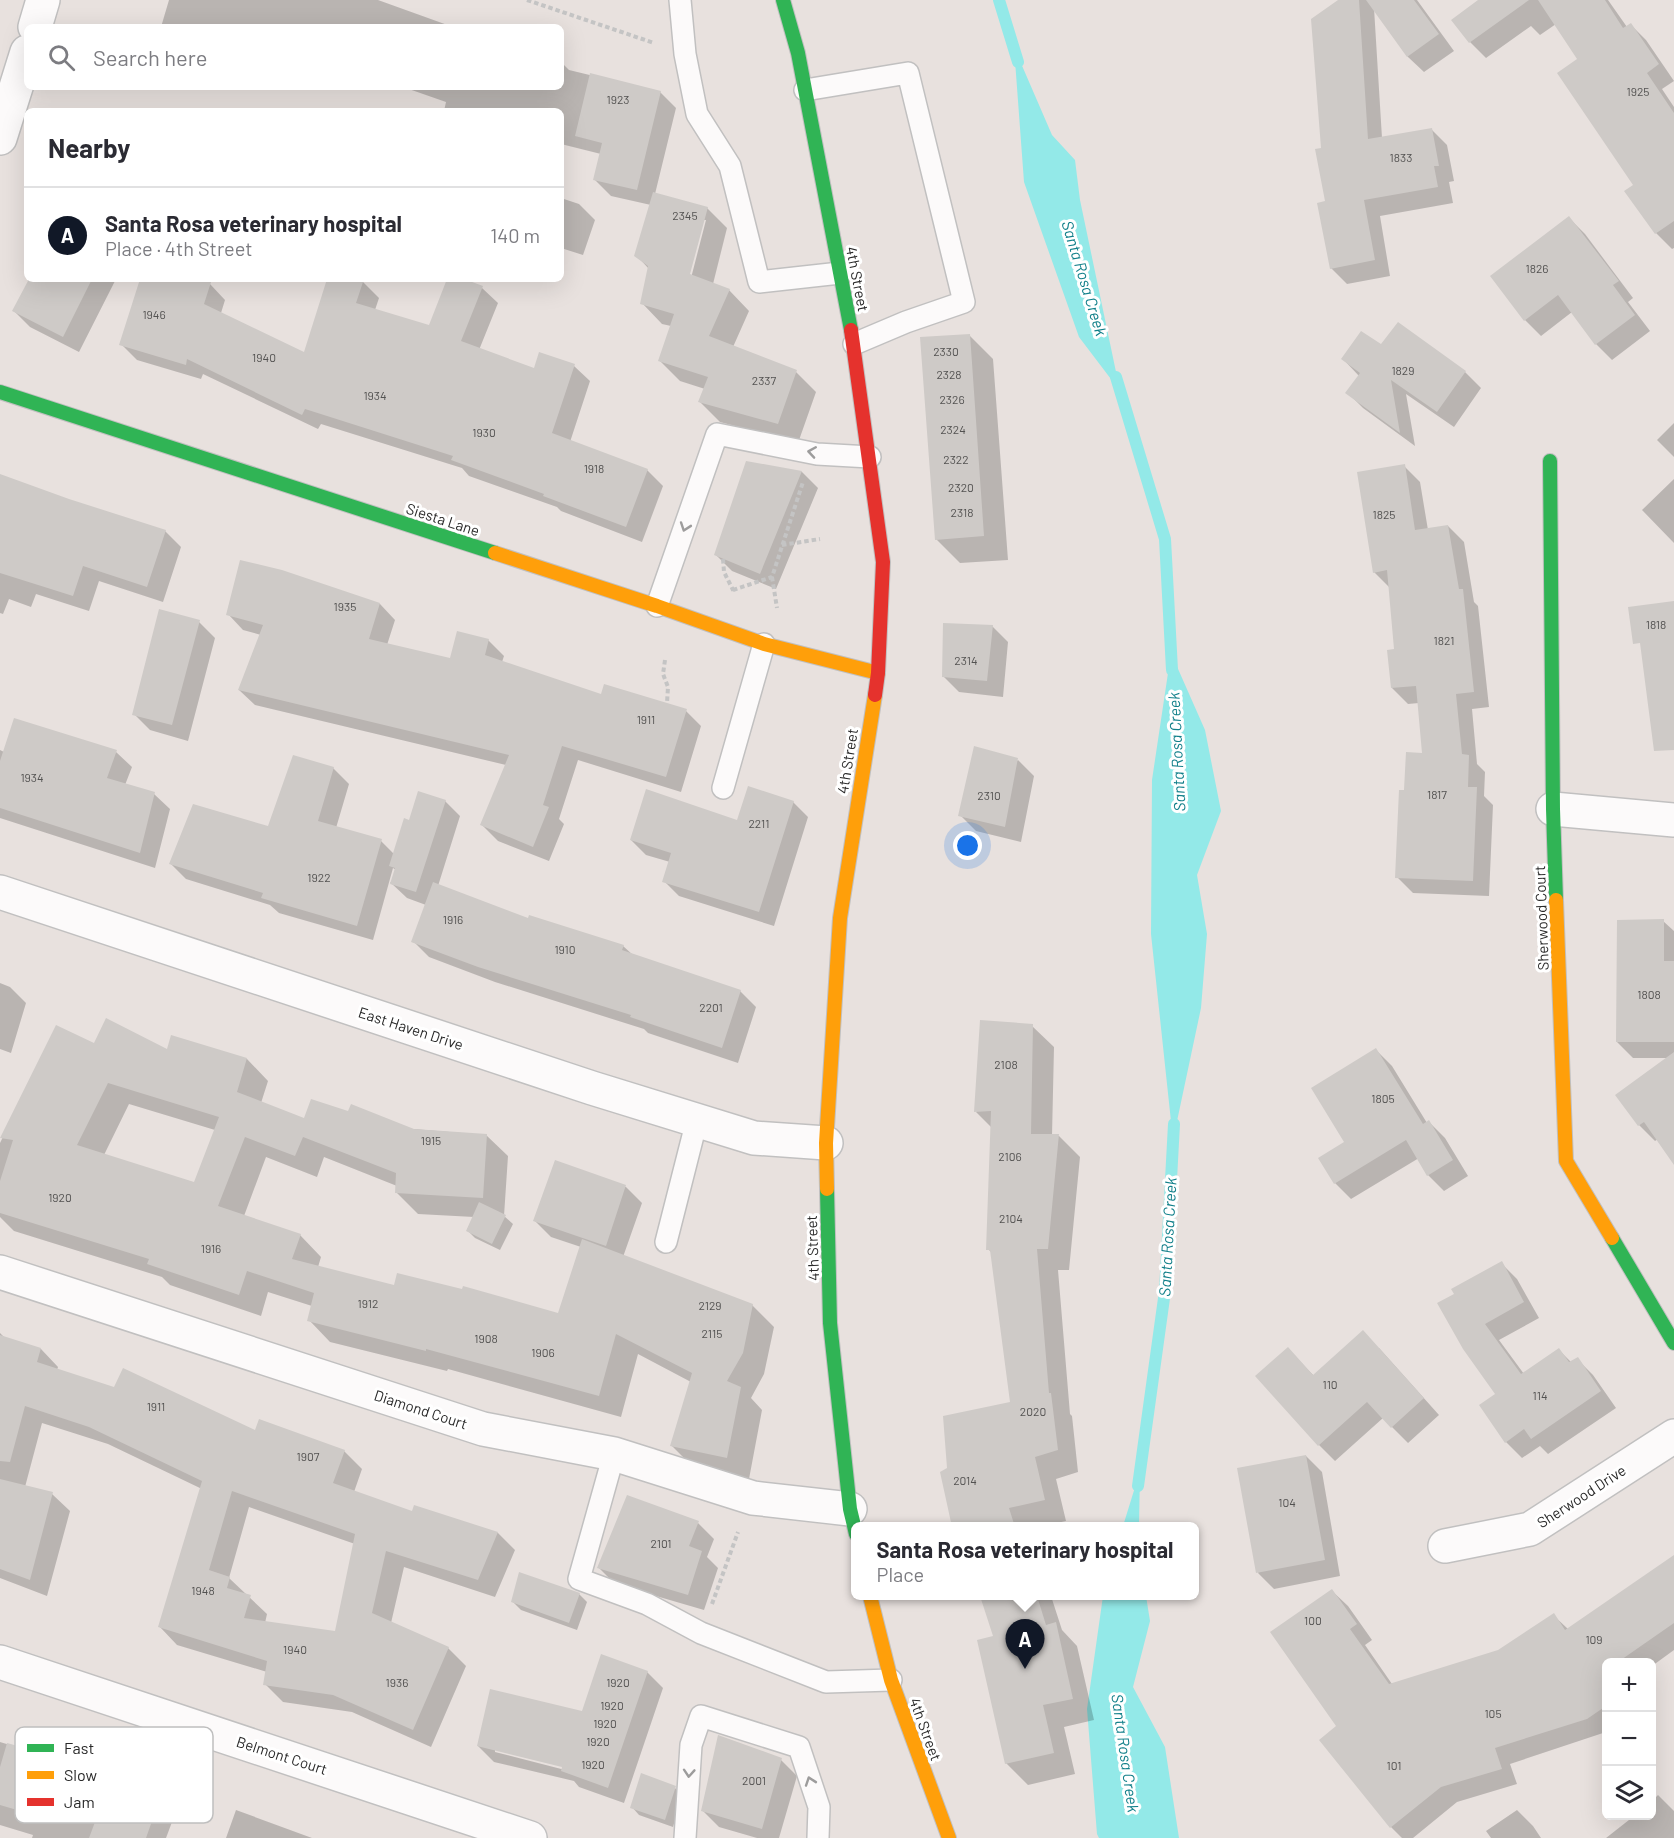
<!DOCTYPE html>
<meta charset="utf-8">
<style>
body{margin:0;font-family:Barlow,sans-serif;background:#f2f2f3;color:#2b2b33}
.controls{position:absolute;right:18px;bottom:18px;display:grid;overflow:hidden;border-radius:9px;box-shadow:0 6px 24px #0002}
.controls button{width:54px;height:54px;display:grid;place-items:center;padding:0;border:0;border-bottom:2px solid #e1e1e2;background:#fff;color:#2b2b33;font:30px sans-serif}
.you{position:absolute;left:968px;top:846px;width:21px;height:21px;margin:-15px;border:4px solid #fff;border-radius:50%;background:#1a73e8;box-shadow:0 0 0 9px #1a73e833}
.badge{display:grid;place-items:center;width:39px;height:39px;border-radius:50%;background:#111827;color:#fff;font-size:20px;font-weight:700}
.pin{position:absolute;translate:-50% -50px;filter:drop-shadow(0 2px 3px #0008)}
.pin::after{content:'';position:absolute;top:32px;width:21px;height:18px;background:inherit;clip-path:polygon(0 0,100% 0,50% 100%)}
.popup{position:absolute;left:851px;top:1522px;width:348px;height:78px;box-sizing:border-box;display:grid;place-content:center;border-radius:9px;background:#fff;filter:drop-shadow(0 2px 4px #0005);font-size:20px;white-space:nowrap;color:#7c7c81}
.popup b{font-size:22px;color:#2b2b33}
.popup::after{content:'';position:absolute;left:50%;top:100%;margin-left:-12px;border:12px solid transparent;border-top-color:#fff}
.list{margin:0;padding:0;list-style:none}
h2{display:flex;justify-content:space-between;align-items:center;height:78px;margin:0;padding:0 24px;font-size:26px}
h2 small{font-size:20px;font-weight:400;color:#7c7c81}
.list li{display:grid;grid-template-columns:39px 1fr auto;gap:18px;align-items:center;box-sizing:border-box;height:96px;padding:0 24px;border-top:2px solid #e1e1e2}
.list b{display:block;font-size:22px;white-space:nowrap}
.list p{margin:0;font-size:20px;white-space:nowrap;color:#7c7c81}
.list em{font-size:20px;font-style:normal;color:#7c7c81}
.icon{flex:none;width:33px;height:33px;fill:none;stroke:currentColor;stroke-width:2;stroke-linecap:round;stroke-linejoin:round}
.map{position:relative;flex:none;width:1674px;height:1838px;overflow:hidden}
.search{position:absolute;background:#fff;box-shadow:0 6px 24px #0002;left:24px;top:24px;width:540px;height:66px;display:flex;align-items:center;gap:15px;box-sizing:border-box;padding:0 21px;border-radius:9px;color:#7c7c81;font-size:22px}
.panel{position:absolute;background:#fff;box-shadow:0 6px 24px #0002;left:24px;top:108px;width:540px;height:174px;border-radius:9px}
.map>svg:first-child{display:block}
</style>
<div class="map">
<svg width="1674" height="1838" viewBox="0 0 1674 1838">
<rect width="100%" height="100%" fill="#e8e1de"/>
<!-- water -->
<path fill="#93e9e8" d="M1014,47l38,88 23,25 5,40 40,191 -41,-54 -55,-155z
M1171,653l34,77 16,81 -24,64 10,59 -6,74 -28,132 -22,-206 1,-154z
M1140,1471l-1,55h-16z
M1103,1596h43l4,25 -17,66 32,60 14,91h-80l-2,-4 -10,-125z"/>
<!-- shadow -->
<path fill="#0003" fill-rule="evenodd" d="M169,0h209l75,27h-292z
M1341,0h76l37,51 -30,21 -16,-15 -34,-49 8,130 49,-9 16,16 7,36 -5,1 4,21 -73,13 10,60 -43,8 -16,-16 -9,-119z
M1480,0h128l19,27 4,-2 15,15 28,41 -12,8 12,18v141l-2,1 -16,-16 -30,-42 9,-6 -56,-125 -23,-36 -16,11 -9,-9 -45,32 -16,-16z
M561,62l8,8 91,22 16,16 -21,86 52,14 20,20 -14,56 16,6 20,21 -16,36 63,25 20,20 -18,51 -78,-21 -20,-20 5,-13 -25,-8 -20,-20 11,-35 -9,-2 -20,-21 7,-34 -13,-14 15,-50 -40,-9 -16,-16 6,-26 -40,-10v-33h-117l2,-9 -43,-15h158zM703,220h3l-16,62 -3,-1z
M561,198l18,6 16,16 -12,35 -22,-7z
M1569,218l16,16 48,64 -5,4 22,29 -38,29 -16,-16 -24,-32 -31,24 -16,-16 -33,-44z
M30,279h86l-37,73 -49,-25 -16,-16z
M141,279h53l16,5 15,16 -4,13 84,41 24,-75h25l9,3 16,16 -4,12 55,17 19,-48h11l22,9 16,15 -19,47 56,20 5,-16 34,12 16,15 -20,61 77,28 16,16 -21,56 -81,-31 -4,-4 -88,-31 -7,-8 -141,-44 -3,5 -115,-55 -2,5 -64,-19 -16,-16z
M1398,324l67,48 16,16 -27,39 -48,-33 9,52 -52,-38 -16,-16 12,-16 -16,-17 38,-13z
M969,335l24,24 15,201 -48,3 -24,-24z
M1674,423v34l-17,-17z
M747,463l55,9 16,16 -42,101 -44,-18 -16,-16z
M1404,466l16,16 8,48 20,-4 16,16 10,60 4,4 11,101 -17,2 5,55 8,8 -1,24 9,9 -4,91 -76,-3 -16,-16 9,-85 18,-37 -5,-52 -11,1 -16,-16 4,-37 -6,-63 -16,-16z
M0,475l68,26 97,30 16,16 -18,55 -64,-21 -10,30 -53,-17 -5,13 -22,-8 -6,15 -3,-1z
M1674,479v64l-32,-33z
M380,604l15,16 -8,25 64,15 37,-20 16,16 -2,6 100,34 84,15 15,15 -20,66 -103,-32 -19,59 5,5 -15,37 -51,-20 -16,-16 24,-60 -251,-60 -16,-15 22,-55 -18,-5 -15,-16z
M199,622l16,16 -27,103 -38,-11 -16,-16z
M992,626l16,16 -5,55 -44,-5 -16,-16z
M0,750l4,2h112l16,15 -7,18 29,9 16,15 -15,59 -155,-50z
M1018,760l16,16 -13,66 -45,-11 -16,-16z
M333,768l16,16 -13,44 45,13 13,13 16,-32 35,-21 15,15 -22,70 91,34 94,26 10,9 107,36 16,16 -18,56 -90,-30 -4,-4 -149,-47 -66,-25 -16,-16 13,-36 -19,-7 -17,-16h2l4,-12 -3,-2 -20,72 -94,-27 -9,-8 -84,-26 -15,-15 98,-36z
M793,802l15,15 -34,109 -95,-30 -15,-15 6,-19 -24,-7 -15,-15 107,-18z
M1663,921l11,10v231l-16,-23 -3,2 -16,-16 30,-67h-36l-16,-16z
M0,983l10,4 16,16 -15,50 -11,-4z
M1032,1026l22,21 -2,89h7l21,21 -11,113h-11l12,144 2,2 6,56 -22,7 10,42 -23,5h-85l-9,-57 63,-66 -20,-150 -4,-4 4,-121 -16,-16z
M57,1027l37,18 153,14 21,22 -7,22 43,17 182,15 22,21 -4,60 9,8 -13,26 -25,-12 -8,-8 7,-13 -56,-3 -21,-21v-7l-73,-29 -7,20 -51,-20 -22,59 56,19 21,22 -3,10 77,19 165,29 21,-68 -30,-10 -16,-16 20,-59 71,25 16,16 -19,54 129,48 22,22 -10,47 -13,24 11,12 -13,69 -56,-12 -21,-21 19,-64 -53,-28 -17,63 -173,-48 -1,2 -117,-29 -21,-22 3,-14 -44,-14 -7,24 -91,-31 -8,-8 -148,-46 -14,-14v-74zM129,1104l86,26 -20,53 -91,-28z
M1376,1050l16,16 35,57 2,-1 16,16 23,38 -24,15 -16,-16 -9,-17 -68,41 -16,-16 11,-40z
M1501,1263l16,16 22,39 -40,22 25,34 35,-24 13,13 5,-4 16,16 23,33 -68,46 -8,-8 -18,12 -16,-16 -9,-48 -33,-45z
M0,1333l5,5 36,11 17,18 -1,3 198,62 89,19 18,18 -8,23 59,21 2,-6 83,26 17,17 -20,47 -91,-30 -13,56 57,25 18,18 -35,81 -79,-35 -69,-10 -18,-18 2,-12 -90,-27 -17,-18 42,-138 -94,-45 -66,-21 -17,64 27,7 18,17 -23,85 -47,-18zM249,1507l106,37 -19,89 -71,-10 2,-9 -38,-36z
M1379,1348l60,67 -31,28 -25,-25 -48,43 -16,-16 -31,-96 26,27z
M1306,1456l16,16 18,104 -66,13 -16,-16z
M698,1523l16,16 -7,18 11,11 -14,42 -89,-26 -16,-16z
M1674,1557v93l-22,16v-4h-46v70l-96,32 7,20 -60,18 -44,36h-11l-11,-11 -53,-100 -6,-136 16,15 24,34 -7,5 27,39 106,-32 55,-37 15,14z
M579,1594l8,8 -10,28 -56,-20 -8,-8z
M982,1596h69l11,34 15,16 17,74 -30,7 11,47 -47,11 -22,-22 -11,-125z
M647,1672l16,16 -39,115 -45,-16 -5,-6 -80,-19 -16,-16 105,-33zM495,1749l75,19 -1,3 -74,-19z
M0,1742l33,10 110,26 9,9 11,4 15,15 -12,32h-134l1,-3 -33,-10z
M781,1760l16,16 -18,62h-22l-38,-11 -16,-16z
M675,1788l7,8 -9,31 -34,-12 -7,-8z
M1658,1795l16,16v27h-68l28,-22h18v-15z
M236,1810l76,28h-86z
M1517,1810l16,16 8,12h-50l-5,-7z"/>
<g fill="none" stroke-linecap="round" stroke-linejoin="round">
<!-- stream -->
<path stroke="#93e9e8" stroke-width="12" d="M999,0l19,62
M1116,377l49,162 7,131
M1138,1486l27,-195 9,-167"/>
</g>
<!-- building -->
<path fill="#cecac7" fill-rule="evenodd" d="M1338,0h21l9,139 64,-11 7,38h-5l4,21 -74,13 11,60 -45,9 -13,-66 8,-2 -10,-52 6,-1 -10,-129z
M1366,0h48l25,34 -32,23z
M1478,0h51l-60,43 -18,-23z
M1538,0h67l18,28 8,-5 28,41 -12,9 27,40v108l-19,13 -31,-43 9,-6 -76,-112 20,-14z
M590,73l71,18 -24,99 -44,-10 9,-37 -27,-7z
M653,192l55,15 -18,67 40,15 -21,47 88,34 -19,54 -80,-22 10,-25 -50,-16 16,-47 -34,-10 8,-38 -14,-10z
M1569,216l50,65 -6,4 22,30 -40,30 -37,-50 -34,26 -34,-45z
M29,279h63l-29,58 -51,-26z
M140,279h72l-8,25 100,48 23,-73h37l-8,24 73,22 18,-46h17l19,7 -22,55 73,27 5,-16 36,12 -23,69 96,36 -22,58 -83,-31 1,-2 -93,-34 2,-4 -148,-47 -3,6 -115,-56 -1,6 -67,-20z
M1398,322l68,49 -29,41 -46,-32 9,53 -55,-40 15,-20 -19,-14 20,-28 20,13z
M970,334l14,202 -49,4 -15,-203z
M746,461l56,10 -42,103 -46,-19z
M1405,464l10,66 33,-5 11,64h4l11,103 -18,2 6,60 7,1 -1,32h9l-4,94 -78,-3 4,-88h5l2,-38 16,1 -6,-67 -25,2 -4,-38 7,-1 -7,-79 -14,3 -16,-101z
M0,474l69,25 97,31 -19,57 -64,-21 -10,30 -73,-23z
M240,560l42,10 98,33 -11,36 81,19 7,-27 32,8 -4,16 116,39 3,-10 83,25 -21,68 -104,-31 -19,59 6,2 -16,40 -53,-22 29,-70 -271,-65 25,-65 -37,-10z
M1674,601v149l-20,1 -14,-108 -7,1 -5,-37z
M159,609l41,11 -28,105 -40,-10z
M943,623l50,2 -6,56 -45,-4z
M14,718l103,32 -10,28 48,14 -15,61 -140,-45v-47z
M974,746l44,12 -13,69 -47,-11z
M293,755l41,12 -16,54 64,18 -25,87 -96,-28 2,-5 -94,-29 24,-60 75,22z
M748,786l46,15 -35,111 -97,-30 9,-29 -41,-13 16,-51 91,31z
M418,791l28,9 -30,92 -26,-8 5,-16 -6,-2 15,-48 5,2z
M433,882l95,36 1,-3 95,30 -2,5 119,40 -19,58 -92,-31 1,-2 -153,-48 -67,-25z
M1664,919v42h10v81h-58l1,-122z
M106,1018l61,31 4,-14 76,23 -10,34 67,26 7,-19 37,12 3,-7 63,25 73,5 -4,64 -88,-5 1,-20 -93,-36 -8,19 -50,-19 -27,69 83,28 -9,25 102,26 3,-12 65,16 1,-3 95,27 24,-74 171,65 -10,49 -16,28 14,6 -14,71 -57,-12 22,-73 -76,-39 -17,62 -173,-47v2l-119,-30 7,-28 -67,-22 -8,24 -92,-31 2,-5 -149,-46v-32l13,-41 -13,-2 56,-113 38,18zM108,1083l111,34 -25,65 -117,-37z
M980,1020l53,4 -2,110h28l-11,115h-11l12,144h2l7,57 -23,7 10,43 -36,8 6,19h-63l-12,-55 7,-4 -4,-52 67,-14 -20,-152h-4l5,-139 -17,1z
M1376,1048l47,76 6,-4 24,40 -26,16 -21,-36 -72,44 -16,-26 26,-16 -33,-54z
M1674,1052v113l-30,-43 -6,4 -23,-31z
M555,1160l71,25 -20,61 -73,-25z
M479,1202l27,13 -14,29 -26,-13z
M1502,1261l22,41 -39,22 36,50 38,-26 10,14 9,-5 23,34 -70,48 -7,-10 -19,14 -26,-38 16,-11 -32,-45 -26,-46 17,-9 -3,-5z
M1363,1330l61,68 -33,30 -24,-26 -49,44 -63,-70 33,-29 25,28z
M0,1335l41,13 -4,14 77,25 9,-19 132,62 4,-11 86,31 -12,33 79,28 2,-6 84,27 -20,48 -92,-29 -14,62 77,34 -36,83 -80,-35 -70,-10 4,-24 -109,-34 44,-146 -113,-54 -64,-21 -15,56 -10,-1zM232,1491l123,43 -20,97 -91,-13 7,-23 -24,-7 3,-11 -21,-7z
M1306,1455l19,105 -69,13 -19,-105z
M0,1479l53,13 -23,88 -30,-11z
M627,1495l72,26 -10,25 13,5 -14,44 -91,-27z
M1674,1555v68l-56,39h-12v44l-19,13 -92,29 7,21 -61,18 -51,41 -71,-88 17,-14 -66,-94 62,-43 25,35 -7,5 39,55 109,-34 56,-37 11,17z
M519,1572l61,21 -11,30 -58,-21z
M980,1596h57l9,29 10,-3 17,77 -30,6 11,48 -49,11 -28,-124 16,-4z
M601,1654l47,17 -40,117 -47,-17 1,-4 -85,-21 13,-57 92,22z
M718,1735l64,23 -20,71 -61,-18z
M35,1740l108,37 -1,5 21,8 -17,48h-57l6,-16 -58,-17 -3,10 -34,-10v-38l7,-24 25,7z
M641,1773l35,13 -11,34 -35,-12z"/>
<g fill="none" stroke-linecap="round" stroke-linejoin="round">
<defs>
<path id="lane" d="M680,0l5,54 12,60 33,52 29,116 81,-9
M805,90l103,-17 56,229 -58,20 -52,22
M657,606l60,-172 100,20 53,3
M723,788l41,-144
M666,1242l31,-122
M614,1454l-35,125 68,25 54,29 125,49 65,-2
M685,1838l6,-93 10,-29 98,31 20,60 -1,31"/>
<path id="street" d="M35,27l8,-27
M0,138l27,-86
M1553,809l121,11
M0,892l592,196 162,50 72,5
M0,1272l483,157 131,25 139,44 97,11
M1445,1546l85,-17 144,-93
M0,1662l530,176"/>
<path id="fast" d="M783,0l15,53 53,277
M0,392l495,161
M1550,461l3,348 3,91
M827,1189l3,134 20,186 6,25
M1612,1238l62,105"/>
<path id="slow" d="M495,553l162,53 107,38 114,29
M1556,900l10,261 46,77
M827,1189l-1,-46 14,-225 35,-223
M870,1596l21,84 58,158"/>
<path id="jam" d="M851,330l32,232 -5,111 -3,22"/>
</defs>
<!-- lane casing -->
<use href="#lane" stroke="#c1c0c0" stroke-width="24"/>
<!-- street casing -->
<use href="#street" stroke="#c1c0c0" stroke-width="36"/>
<!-- fast casing -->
<use href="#fast" stroke="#c1c0c0" stroke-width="16"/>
<!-- slow casing -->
<use href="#slow" stroke="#c1c0c0" stroke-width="16"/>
<!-- jam casing -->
<use href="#jam" stroke="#c1c0c0" stroke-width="16"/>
<!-- path -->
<path stroke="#c4c4c4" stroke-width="4" stroke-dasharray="4.5 3" stroke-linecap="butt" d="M527,0l127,43
M782,545l38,-6
M723,559l1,13 9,18v2
M772,577l5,31
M733,590l39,-13 31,-95
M665,660l-2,14 5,13 -1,16
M712,1604l26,-72"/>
<!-- lane -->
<use href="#lane" stroke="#fcfafa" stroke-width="21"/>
<!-- street -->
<use href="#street" stroke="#fcfafa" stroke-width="33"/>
<!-- fast -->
<use href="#fast" stroke="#30b455" stroke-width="14"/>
<!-- slow -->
<use href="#slow" stroke="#ff9f0a" stroke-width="14"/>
<!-- jam -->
<use href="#jam" stroke="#e5322d" stroke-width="14"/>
</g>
<!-- one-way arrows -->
<defs><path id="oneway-chevron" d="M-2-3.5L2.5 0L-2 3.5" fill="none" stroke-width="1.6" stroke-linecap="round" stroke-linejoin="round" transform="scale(1.5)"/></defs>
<g stroke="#9d9c9c">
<use href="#oneway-chevron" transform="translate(812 452) rotate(-171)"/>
<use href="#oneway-chevron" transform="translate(685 527) rotate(109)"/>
<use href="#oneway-chevron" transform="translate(689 1773) rotate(94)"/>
<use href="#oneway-chevron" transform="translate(810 1781) rotate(-109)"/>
</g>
<g text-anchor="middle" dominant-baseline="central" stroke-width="6" stroke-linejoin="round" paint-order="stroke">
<!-- number labels -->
<g font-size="12" fill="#535251">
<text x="1638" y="91">1925</text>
<text x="618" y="99">1923</text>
<text x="1401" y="157">1833</text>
<text x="685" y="215">2345</text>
<text x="1537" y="268">1826</text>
<text x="154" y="314">1946</text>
<text x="946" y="351">2330</text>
<text x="264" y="357">1940</text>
<text x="1403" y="370">1829</text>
<text x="949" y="374">2328</text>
<text x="764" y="380">2337</text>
<text x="375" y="395">1934</text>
<text x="952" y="399">2326</text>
<text x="953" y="429">2324</text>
<text x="484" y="432">1930</text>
<text x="956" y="459">2322</text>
<text x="594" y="468">1918</text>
<text x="961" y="487">2320</text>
<text x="962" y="512">2318</text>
<text x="1384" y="514">1825</text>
<text x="345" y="606">1935</text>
<text x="1656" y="624">1818</text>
<text x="1444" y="640">1821</text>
<text x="966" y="660">2314</text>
<text x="646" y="719">1911</text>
<text x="32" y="777">1934</text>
<text x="1437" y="794">1817</text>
<text x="989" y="795">2310</text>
<text x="759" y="823">2211</text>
<text x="319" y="877">1922</text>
<text x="453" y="919">1916</text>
<text x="565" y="949">1910</text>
<text x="1649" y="994">1808</text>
<text x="711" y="1007">2201</text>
<text x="1006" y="1064">2108</text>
<text x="1383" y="1098">1805</text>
<text x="431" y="1140">1915</text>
<text x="1010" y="1156">2106</text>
<text x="60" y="1197">1920</text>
<text x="1011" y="1218">2104</text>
<text x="211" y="1248">1916</text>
<text x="368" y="1303">1912</text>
<text x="710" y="1305">2129</text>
<text x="712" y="1333">2115</text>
<text x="486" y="1338">1908</text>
<text x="543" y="1352">1906</text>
<text x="1330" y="1384">110</text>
<text x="1540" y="1395">114</text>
<text x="156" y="1406">1911</text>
<text x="1033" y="1411">2020</text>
<text x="308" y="1456">1907</text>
<text x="965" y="1480">2014</text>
<text x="1287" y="1502">104</text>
<text x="661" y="1543">2101</text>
<text x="203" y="1590">1948</text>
<text x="1313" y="1620">100</text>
<text x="1594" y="1639">109</text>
<text x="295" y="1649">1940</text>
<text x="397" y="1682">1936</text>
<text x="618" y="1682">1920</text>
<text x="612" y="1705">1920</text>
<text x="1493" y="1713">105</text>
<text x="605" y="1723">1920</text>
<text x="598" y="1741">1920</text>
<text x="593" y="1764">1920</text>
<text x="1394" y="1765">101</text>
<text x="754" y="1780">2001</text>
</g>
<!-- street labels -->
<g font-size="15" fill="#292929" stroke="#fff">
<text transform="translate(858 279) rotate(79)">4th Street</text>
<text transform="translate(443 519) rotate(18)">Siesta Lane</text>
<text transform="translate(847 761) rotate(-81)">4th Street</text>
<text transform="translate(1541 918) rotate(-92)">Sherwood Court</text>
<text transform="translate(411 1028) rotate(18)">East Haven Drive</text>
<text transform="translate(812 1248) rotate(-92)">4th Street</text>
<text transform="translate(421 1409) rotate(18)">Diamond Court</text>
<text transform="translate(1581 1496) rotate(-33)">Sherwood Drive</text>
<text transform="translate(926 1729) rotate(70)">4th Street</text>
<text transform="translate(282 1755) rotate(18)">Belmont Court</text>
</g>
<!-- water labels -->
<g font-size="16" font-style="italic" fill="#107f89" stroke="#fff">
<text transform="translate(1085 278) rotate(73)">Santa Rosa Creek</text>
<text transform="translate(1176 752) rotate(-93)">Santa Rosa Creek</text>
<text transform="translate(1167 1237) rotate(-87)">Santa Rosa Creek</text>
<text transform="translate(1126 1753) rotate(82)">Santa Rosa Creek</text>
</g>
</g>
<!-- legend -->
<rect x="15" y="1727" width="198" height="96" rx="9" fill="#fff" stroke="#bfbfbf" stroke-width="1.5"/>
<rect x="27" y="1744" width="27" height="8" fill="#30b455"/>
<rect x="27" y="1771" width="27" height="8" fill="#ff9f0a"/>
<rect x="27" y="1798" width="27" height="8" fill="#e5322d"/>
<g font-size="16" fill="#292929">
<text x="64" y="1754">Fast</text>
<text x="64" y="1781">Slow</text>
<text x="64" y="1808">Jam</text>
</g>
</svg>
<div class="controls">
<button>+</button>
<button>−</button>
<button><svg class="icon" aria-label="layers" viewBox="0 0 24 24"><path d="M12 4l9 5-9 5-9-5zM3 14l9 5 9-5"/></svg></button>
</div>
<div class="you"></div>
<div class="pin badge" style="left:1025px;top:1669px">A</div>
<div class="popup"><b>Santa Rosa veterinary hospital</b>Place</div>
<div class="search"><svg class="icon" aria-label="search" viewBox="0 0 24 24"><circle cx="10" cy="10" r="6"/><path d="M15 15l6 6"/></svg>Search here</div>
<section class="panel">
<h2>Nearby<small></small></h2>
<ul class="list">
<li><span class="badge">A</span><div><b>Santa Rosa veterinary hospital</b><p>Place · 4th Street</p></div><em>140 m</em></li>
</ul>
</section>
</div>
